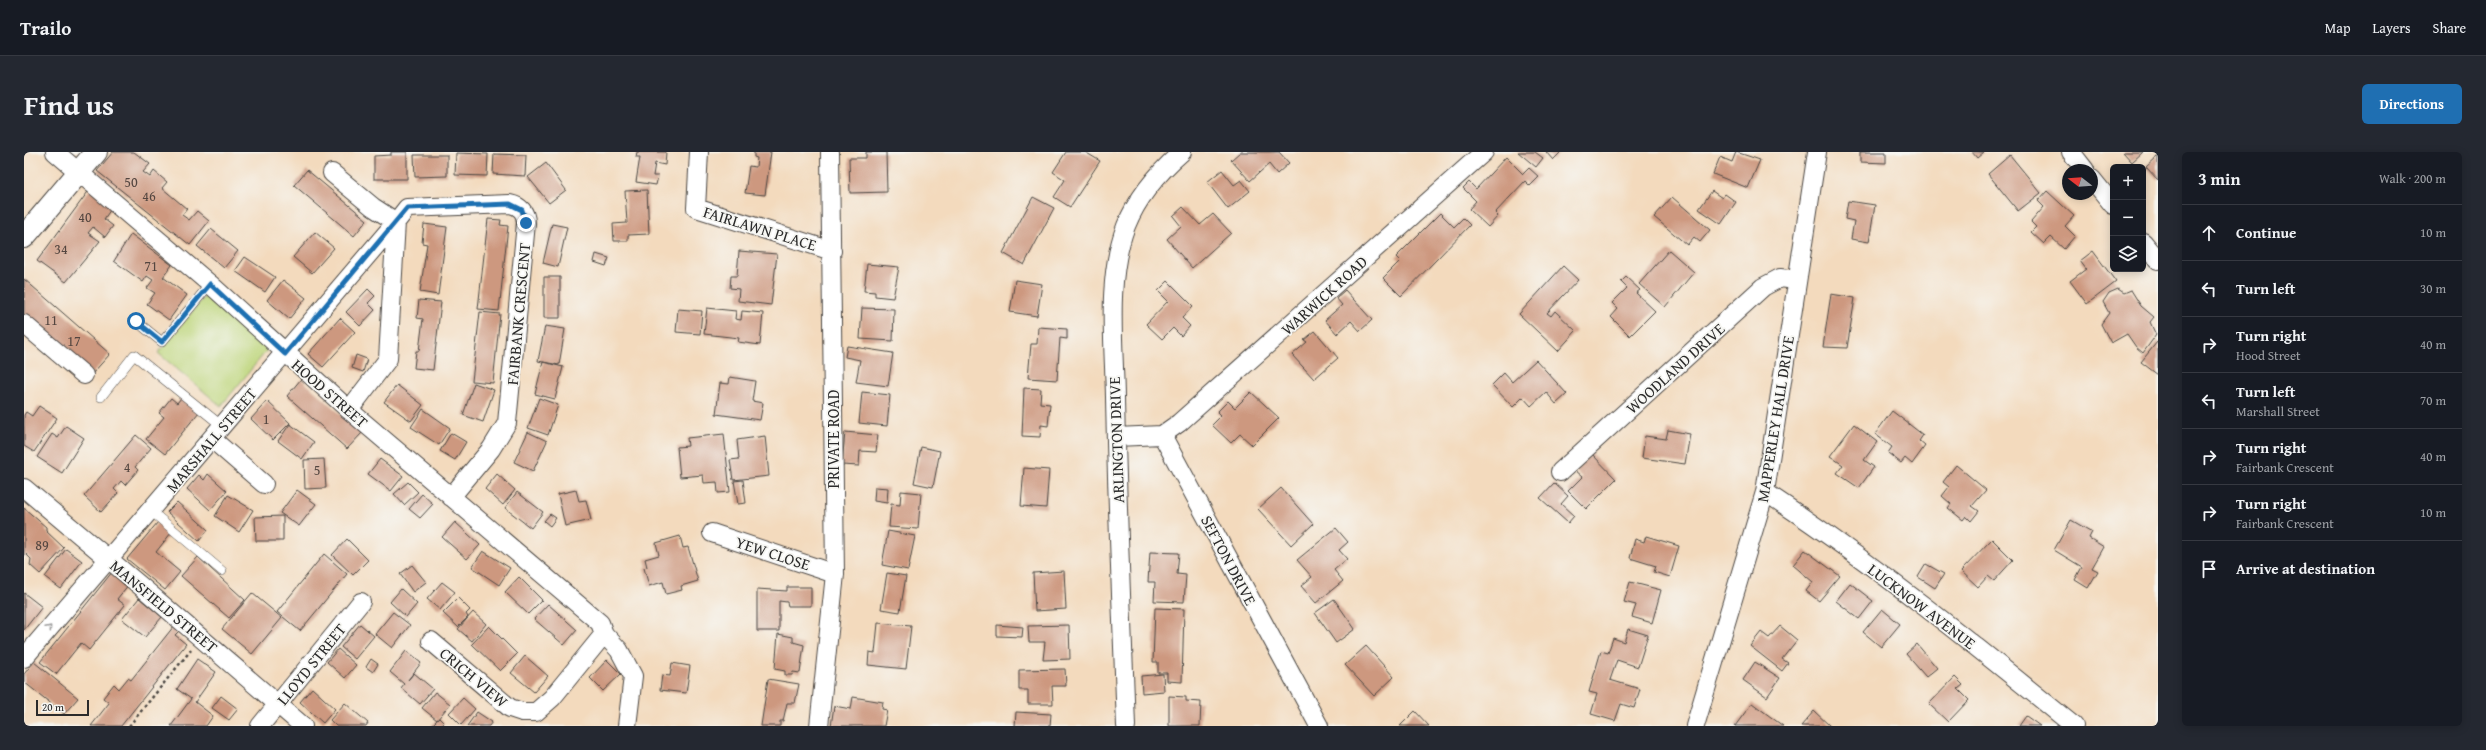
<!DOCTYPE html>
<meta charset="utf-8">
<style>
body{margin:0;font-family:"Gentium Book Plus",serif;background:#242831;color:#f1f3f6}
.controls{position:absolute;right:12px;top:12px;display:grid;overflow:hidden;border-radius:6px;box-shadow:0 2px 10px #0003}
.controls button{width:36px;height:36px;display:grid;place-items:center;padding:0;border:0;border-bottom:1px solid #363941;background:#171b24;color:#f1f3f6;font:20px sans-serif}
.compass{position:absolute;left:2038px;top:12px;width:36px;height:36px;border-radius:50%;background:#171b24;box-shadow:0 2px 10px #0003;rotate:287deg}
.scale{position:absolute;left:12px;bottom:10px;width:53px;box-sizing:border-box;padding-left:4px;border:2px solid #2b2b2b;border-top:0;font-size:11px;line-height:14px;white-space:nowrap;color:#2b2b2b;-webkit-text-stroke:3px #f6f6f2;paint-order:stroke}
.stop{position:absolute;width:12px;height:12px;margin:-9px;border:3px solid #1f6fb2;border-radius:50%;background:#fff}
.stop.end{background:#1f6fb2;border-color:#fff;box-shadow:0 1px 4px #0008}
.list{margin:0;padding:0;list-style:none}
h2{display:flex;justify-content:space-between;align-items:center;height:52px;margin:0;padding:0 16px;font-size:17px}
h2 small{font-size:13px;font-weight:400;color:#9ea1a6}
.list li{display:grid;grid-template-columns:26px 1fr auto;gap:12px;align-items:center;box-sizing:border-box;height:56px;padding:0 16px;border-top:1px solid #363941}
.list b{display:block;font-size:15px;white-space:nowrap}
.list p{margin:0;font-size:13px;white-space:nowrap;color:#9ea1a6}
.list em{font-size:13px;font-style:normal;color:#9ea1a6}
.icon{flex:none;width:22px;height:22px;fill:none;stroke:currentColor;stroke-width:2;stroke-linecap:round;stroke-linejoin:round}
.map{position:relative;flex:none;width:2134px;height:574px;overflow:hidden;border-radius:6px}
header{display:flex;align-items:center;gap:24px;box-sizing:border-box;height:56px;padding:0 20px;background:#171b24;border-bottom:1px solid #363941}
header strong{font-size:19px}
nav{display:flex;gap:22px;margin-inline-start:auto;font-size:14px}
.intro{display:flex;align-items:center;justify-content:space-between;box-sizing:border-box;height:96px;padding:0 24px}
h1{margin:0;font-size:28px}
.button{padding:10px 18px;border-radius:6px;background:#1f6fb2;color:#fff;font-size:14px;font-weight:700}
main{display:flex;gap:24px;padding:0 24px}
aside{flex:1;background:#171b24;border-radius:6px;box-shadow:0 2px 10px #0003}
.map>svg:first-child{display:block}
</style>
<header>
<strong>Trailo</strong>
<nav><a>Map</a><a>Layers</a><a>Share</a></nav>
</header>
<div class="intro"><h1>Find us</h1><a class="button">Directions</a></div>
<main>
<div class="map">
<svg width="2134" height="574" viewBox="0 0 2134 574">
<rect width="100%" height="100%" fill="#f6f6f2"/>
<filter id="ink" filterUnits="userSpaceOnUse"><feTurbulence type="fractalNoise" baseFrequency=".025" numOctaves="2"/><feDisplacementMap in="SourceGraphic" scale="8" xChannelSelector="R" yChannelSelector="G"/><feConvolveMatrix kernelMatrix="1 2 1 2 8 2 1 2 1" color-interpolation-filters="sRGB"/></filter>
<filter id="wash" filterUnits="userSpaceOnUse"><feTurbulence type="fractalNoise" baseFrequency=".012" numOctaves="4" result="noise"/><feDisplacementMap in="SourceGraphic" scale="16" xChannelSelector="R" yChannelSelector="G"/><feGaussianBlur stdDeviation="0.9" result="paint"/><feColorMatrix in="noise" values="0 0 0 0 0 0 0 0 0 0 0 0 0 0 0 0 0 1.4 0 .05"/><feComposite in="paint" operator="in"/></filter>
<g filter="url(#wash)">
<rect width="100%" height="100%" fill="#f3dabd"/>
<!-- green -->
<path fill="#bdd579" stroke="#748052" d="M181,144l63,53 -47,57 -63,-53z"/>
<g id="blocks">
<!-- building -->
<path fill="#cd987f" d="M89,0h21l16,12 -7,8 7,5 4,-6 13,11 -5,6 25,21 -5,6 7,5 8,-9 12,10 -19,24 -93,-74z
M367,0h16v27h-33v-23l17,-1z
M613,0h29l-1,13 -10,-2 -2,13h5l-2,9 -20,-3 4,-25h-4z
M730,0h17l-6,43 -20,-2 4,-27 7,1 1,-9 -3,-1z
M842,0h20l1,40 -37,1 -1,-35h17z
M1042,0h19l15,9 -30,46 -16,-10 11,-17 -12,-8z
M1216,0h39l10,11 -12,11 -8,-10 -19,17 -19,-21z
M1494,0h17l8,6 -7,9z
M1522,0h15l-8,8z
M1712,0l24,8 -12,28 -35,-14 7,-17 12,5z
M1836,0h26v11l-26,-1z
M1948,0h12l-7,6z
M2099,0h20l-11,10z
M432,1l32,1 -1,22 -32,-1z
M470,2l32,1 -1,21 -32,-2z
M390,3h33v21l-32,1z
M1986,3l31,38 -23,18 -30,-37z
M2134,4v24l-12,-13z
M1482,5l17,17 6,-6 10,9 -9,9 -5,-5 -30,32 3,3 -10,11 -19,-18 7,-8 -13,-13 6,-6 7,7z
M522,11l20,27 -17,13 -21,-26z
M283,18l60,50 -13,16 -60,-51z
M1198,18l12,15 7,-5 9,11 -22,18 -21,-27z
M66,37l23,17 -9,13 9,7 -8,11 -12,-10 -5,6 12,8 -34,41 -29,-21z
M623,38l2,44 -21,1v6h-14l-1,-17 14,-1 -2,-32z
M1688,39l10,7 3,-4 11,8 -15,22 -22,-15z
M2023,39l27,25 -9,10 10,10 -11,13 -13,-12 -7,7 -13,-12 5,-5 -5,-5 13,-15 -6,-6z
M1009,45l21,11 -30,57 -21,-12z
M1648,45l38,33 -10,12 -6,-5 -7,8 -33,-28z
M1824,49l27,4 -6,37 -18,-3 3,-18 -9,-2z
M1159,55l17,18 13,-11 18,19 -39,35 -25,-29 14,-13 -8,-10z
M1416,61l14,14 9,-9 7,7 -69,71 -18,-18 17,-17 -4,-4z
M464,67l13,1 -1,5 8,1 -9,85 -21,-2z
M400,72l23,3 -9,68 -18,-3 7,-48 -5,-1z
M528,72l15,3 -9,40 -15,-4z
M187,77l27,22 -14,17 -27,-22z
M291,80l19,16 -22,25 -19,-16z
M107,82l41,31 -9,12 24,18 -18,25 -22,-16 8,-11 -8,-5 6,-8 -6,-4 -4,6 -29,-21z
M1645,98l25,22 -29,35 -26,-23z
M715,99l38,3 -6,51 -33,-4 1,-12 -9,-1 1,-12h6z
M2069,99l23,31 -29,22 -17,-23 16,-12 -6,-8z
M572,102l13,4 -3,8 -12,-4z
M221,105l30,20 -10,15 -30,-21z
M843,112l32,3 -6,31 -18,-2v-4l-11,-1z
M1539,114l15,14 -31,33 4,3 4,-5 21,20 -18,20 -39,-37z
M520,125h16v41h-16z
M1602,125l14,13 -4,3 19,18 -25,25 -19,-19 7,-8 -6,-6 15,-15 -6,-6z
M0,127l86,75 -18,20 -68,-59z
M259,128l23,18 -17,21 -22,-19z
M991,128l27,4 -5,32 -27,-4z
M1144,129l25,25 -11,12 8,8 -9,10 -8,-8 -11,11 -16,-15 22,-23 -10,-10z
M344,137l7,7 -7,7 7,7 -15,16 -14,-14z
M2094,137l6,4 7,-3 10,16 13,11 -4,5 6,13 -13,18 -7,-6 -9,-13 -16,9 -10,-19 8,-11 -6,-11 6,-9z
M1321,138l27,30 -12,11 -9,-10 -14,13 -12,-14 17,-15 -6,-7z
M1807,142l24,4 -8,50 -24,-1z
M395,148l22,2 -8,68 -19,-2 2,-17h3l4,-32 -6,-1z
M683,156l29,3 -1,8 6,1 1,-9 21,2 -3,32 -22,-3 1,-4 -35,-4z
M838,156l32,1 -1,32 -33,-2z
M654,157l24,2 -2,23 -24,-2z
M456,160l20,2 -7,69 -21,-2z
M316,166l15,14 -32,35 -15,-13z
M521,174l20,3 -6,36 -21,-4z
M1014,175l29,2v10l-7,-1 -3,42 -29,-2 3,-34h6z
M1291,179l23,27 -24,21 -22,-24 15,-13 -3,-2z
M2133,190h1v33l-17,-13z
M823,194l46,7 -5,33 -32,-4 4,-22 -15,-3z
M332,203l11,4 -4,13 -11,-4z
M1512,208l31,34 -11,10 -10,-12 -15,14 -8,-9 -10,10 -21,-22 12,-12 8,9z
M519,210l20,5 -8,32 -20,-5z
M706,225l25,4 -3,20 11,2 -3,17 -44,-6 4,-31 9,1z
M277,227l61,54 -15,16 -60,-53z
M450,231l20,7 -11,32 -20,-7z
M373,233l26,20 -12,16 -27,-19z
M1000,236l17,1 -1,14 10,1 -2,22 -7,-1 -1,12 -18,-1z
M838,240l28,3 -3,31 -28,-3z
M1227,240l28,26 -27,27 -12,-11 -9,9 -19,-18 9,-9 -4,-4 11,-11 7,7z
M147,246l6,5 4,-5 18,14 -34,42 -19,-15 18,-22 -5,-4z
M515,246l19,7 -10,30 -20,-7z
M243,249l23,22 -17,17 -22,-21z
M15,254l18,12 -23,34 -10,-6v-31l2,-3 6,4z
M399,257l27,19 -11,17 -28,-18z
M1868,259l31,24 -4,6 6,5 -13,18 -7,-6 -4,5 -13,-10 4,-6 -17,-13z
M266,272l24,18 -12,17 -24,-18z
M1830,272l23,18 -13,18 10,7 -15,21 -22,-15 6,-8 -13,-9z
M42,274l18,12 -22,35 -25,-16 15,-23 6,4z
M1644,278l22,4 -5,30 -43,-6 3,-22 21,3z
M504,280l19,9 -14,30 -19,-9z
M821,280l33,3 -2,17 -16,-1 -1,15 -17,-1z
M427,281l15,9 -11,18 -15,-9z
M700,282l6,58 -12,1 -1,-11 -13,1 -1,-8 -23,2 -3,-30 11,-1 -1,-8z
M112,283l15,13 -16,19 3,3 -13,15 -4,-4 -7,8 4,4 -17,19 -17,-16z
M741,284l4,40 -36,4 -3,-20 9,-1 -2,-19z
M897,295l19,4 -7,36 -19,-4z
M1567,301l25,26 -30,30 -18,-18 14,-14 -8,-7z
M300,307l2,29 -21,1 -1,-29z
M356,307l23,17 -12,15 -23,-17z
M1932,313l30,25 -14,16 7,5 -8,10 -5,-5 -3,4 -15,-12 3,-4 -9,-8 7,-9 -6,-5z
M1000,316l25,2 -3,38 -25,-2z
M184,322l19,17 -17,19 -23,-21 12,-14 5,5z
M473,322l18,16 -12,15 -18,-16z
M719,328l3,23 -8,1 -4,-23z
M384,330l10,10 -14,13 -10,-11z
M1530,331l14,13 -7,8 13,12 -6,7 -28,-25z
M851,335l13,1 -1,15 -13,-2z
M1257,336l32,36 -22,21 -33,-36z
M273,338l19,14 -17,22 -19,-13z
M552,338l3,11 7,-1 5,20 -26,6 -7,-32z
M877,339l20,2 -3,36 -29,-2 2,-23 9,1z
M493,340l26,20 -12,16 -26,-20z
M398,342l11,10 -13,14 -11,-9z
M204,343l25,15 -14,22 -24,-16z
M153,350l31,28 -9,11 -32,-29z
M0,356l22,19v4l18,17 -24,26 -10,-9 1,-6 -5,-5 -2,2z
M526,362l6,4 -6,8 -6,-5z
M259,364v25h-27l-1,-24z
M2047,368l21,12 -3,6 15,9 -12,21 6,3 -10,17 -13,-8 7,-13 -28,-17z
M134,370l13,11 -15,19 24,20 -15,18 -38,-31z
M431,370l25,23 -13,14 -25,-22z
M1312,376l12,14 -9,8 8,9 -13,11 9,11 -27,22 -15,-17 11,-9 -15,-17z
M864,379l27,5 -7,34 -26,-5z
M656,384l3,12 5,-1 10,34 -17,5 1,4 -16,4 -3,-12 -14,4 -5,-18 3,-1 -2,-8 14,-4 -3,-12z
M1622,384l33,10 -9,31 -16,-5 2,-6 -26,-8 5,-19 9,3z
M323,387l21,21 -15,15 -21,-20z
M1968,387l21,21 -19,21 -6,-5 -10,11 -17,-16z
M42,397l16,12 -21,28 -16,-12z
M1781,398l35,26 -21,25 -13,-10 7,-9 -20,-17z
M459,399l27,17 -11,17 -27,-18z
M1126,400l29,1 -2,21 9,1 -2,27 -30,-1 1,-19h-7z
M300,402l23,20 -47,57 -23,-19z
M174,405l47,43 -16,18 -48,-42z
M1902,412l18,10 -9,14 -17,-11z
M388,413l14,17 -13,10 -13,-18z
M89,419l16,13 -12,15 8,6 -36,45 -8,-7 -25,31 -16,-12z
M1040,419l2,38 -31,2 -2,-38z
M863,421l19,3 -6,36 -19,-3z
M495,425l23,23 -14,14 -23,-22z
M418,430l13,10 -15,18 -13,-11z
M1606,430l31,8 -9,33 -20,-6 4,-12 -12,-3z
M1826,431l23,18 -14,18 -23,-18z
M763,435h24v19h-23l-1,-4 -8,-1v30h-22v-42l30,2z
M377,437l16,15 -11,13 -16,-15z
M0,441l18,14 -18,23z
M228,441l30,25 -30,36 -30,-25z
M115,446l23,19 -17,20 -23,-18z
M434,446l12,12 -4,4 2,3 -10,10 -15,-14z
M1310,447l21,30 -19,14 -21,-30z
M524,452l29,26 -13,15 -30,-26z
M1131,456l29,1 -2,73 -15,-1v-8h-9v-11h-5z
M1858,457l18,15 -19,23 -18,-15z
M369,460l17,13 -18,23 -17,-14z
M449,460l13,12 -14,17 -14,-12z
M854,471l33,3 -5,43 -38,-4 1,-13 6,1z
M336,472l14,12 -19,23 -14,-12z
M973,473l26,2 -1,10 -25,-1z
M1045,473l1,34 -27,1 2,-18h-16l-1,-16z
M150,474l5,5 -4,4 11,9 -65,82h-30l18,-23 -6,-5 11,-14 5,5 9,-11 3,2z
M465,474l28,28 -17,17 -28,-27z
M1756,474l17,14 -15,19 6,4 -6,8 -32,-25 11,-14 8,6z
M1604,477l20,6 -10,32 -21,-7 -7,20 30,9 -6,19 -13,-4 -6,17 -24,-7 6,-20 -8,-2 12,-41 7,2 5,-15 11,4z
M754,482l15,3v5l11,3 -4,28 -7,-1 -1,3h-7v-4l-10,-2z
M1893,492l20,24 -11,9 -20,-23z
M1342,494l28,31 -20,19 -29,-31z
M314,497l18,16 -11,13 -18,-16z
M382,499l15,12 -13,17 6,-7 19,16 -13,15 -19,-16 3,-4 -14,-12z
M501,504l23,20 -14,16 -23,-19z
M173,507l19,13 -21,30 18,14 -7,10h-35l20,-27 -14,-10z
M347,507l7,5 -5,8 -7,-5z
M583,508l14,14 -18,17 -13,-13z
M10,510l44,36 -14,16 -40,-32v-8z
M1731,510l25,16 -13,19 -24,-17z
M648,511l18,3 -4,27 -26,-3 2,-15 8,1z
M1041,517l1,17h-14l1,18h-25v-14h-9v-20z
M1139,522l1,17 -22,2 -1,-17z
M1931,525l8,8 -5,4 11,11 -21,22 -19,-18z
M744,527l31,5 -4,19h-8l-4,18h-3v5h-19z
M288,536l23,21 -12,14 -23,-21z
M411,540l15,12 -13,16 -15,-12z
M197,544l17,13 -9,11 -17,-12z
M1145,544l17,1v4l15,1 -1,24h-31z
M829,545l30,5 -1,7 5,1 -3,16h-53l3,-20 17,3z
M439,546l12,11 -14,16 -12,-12z
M321,551l23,20 -2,3h-30l-6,-6z
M1728,551l31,23h-48z
M1391,559l14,15h-29z
M1790,559l16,15h-29z
M453,560l15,10 -3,4h-22z
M992,560l35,2 -1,12h-35z
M2002,564l14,10h-21z
M415,566l5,5 -3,3h-10z"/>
</g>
</g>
<g filter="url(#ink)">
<use href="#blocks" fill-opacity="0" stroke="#494541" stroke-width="1"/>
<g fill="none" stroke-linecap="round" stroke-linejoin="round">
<defs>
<path id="service" d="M112,169l26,21 48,-58
M77,245l33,-42 88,71
M127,359l71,60"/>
<path id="minor" d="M31,0l155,132 139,126 251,213 4,11 15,16 14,26 -6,50
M675,0l-3,56 136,43
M2047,0l14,18
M2068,27l21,26
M2119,90l15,18
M0,172l60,51
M325,258l39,-51 8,-137 11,-14 103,-4c10,2 16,8 16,19l-19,200 -16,26 -40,48
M1138,283l17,-12 305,-271
M1092,285l46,-2 157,291
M188,287l52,45
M1536,320l203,-185 17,-9 16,2
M0,336l119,100 160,138
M1741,340c108,71 210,153 309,234
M688,381l123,41
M407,489l79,67 12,4h14l16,-14 52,-64
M0,506l372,-436 -23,-15 -41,-34
M236,574l101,-124
M795,574l16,-152 -5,-422
M1102,574c-4,-110 -9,-219 -11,-329 -1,-55 -9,-119 11,-171 12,-30 33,-54 56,-74
M1671,574l70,-234 52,-340"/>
<path id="tertiary" d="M0,85l72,-85"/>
</defs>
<!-- service casing -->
<use href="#service" stroke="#494541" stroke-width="10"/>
<!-- minor casing -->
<use href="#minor" stroke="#494541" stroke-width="20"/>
<!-- tertiary casing -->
<use href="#tertiary" stroke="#494541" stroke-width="24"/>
<!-- path -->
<path stroke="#494541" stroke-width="2.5" stroke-dasharray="3 3" stroke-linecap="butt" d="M105,574l62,-76"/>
<!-- service -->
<use href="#service" stroke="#fff" stroke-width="9"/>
<!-- minor -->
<use href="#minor" stroke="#fff" stroke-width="18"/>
<!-- tertiary -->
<use href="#tertiary" stroke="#fff" stroke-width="22"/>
</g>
<!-- one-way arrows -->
<defs><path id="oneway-chevron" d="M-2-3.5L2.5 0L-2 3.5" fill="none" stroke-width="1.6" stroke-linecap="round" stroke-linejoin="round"/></defs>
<use stroke="#a0a0a0" href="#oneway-chevron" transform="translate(25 476) rotate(-49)"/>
</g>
<g fill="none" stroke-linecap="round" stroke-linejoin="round" filter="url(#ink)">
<!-- route -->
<path stroke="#1f6fb2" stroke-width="5" d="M112,169l26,21 48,-58 75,70 122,-146 103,-4 12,6 4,13"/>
</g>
<g text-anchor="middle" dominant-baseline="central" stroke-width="3.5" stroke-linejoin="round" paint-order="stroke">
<!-- number labels -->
<g font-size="14" fill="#544640">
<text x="107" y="30">50</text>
<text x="125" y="44">46</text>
<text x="61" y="65">40</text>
<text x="37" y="97">34</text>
<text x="127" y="114">71</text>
<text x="27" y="168">11</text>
<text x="50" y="189">17</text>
<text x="242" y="267">1</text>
<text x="103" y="315">4</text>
<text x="293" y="318">5</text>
<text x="18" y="393">89</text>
</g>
<!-- street labels -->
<g font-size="16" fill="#2b2b2b" stroke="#f6f6f2">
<text transform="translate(736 76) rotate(17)">FAIRLAWN PLACE</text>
<text transform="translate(1300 143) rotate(-42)">WARWICK ROAD</text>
<text transform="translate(494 162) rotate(-85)">FAIRBANK CRESCENT</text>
<text transform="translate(1651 216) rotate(-42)">WOODLAND DRIVE</text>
<text transform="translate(306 241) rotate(41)">HOOD STREET</text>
<text transform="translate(1751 267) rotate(-81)">MAPPERLEY HALL DRIVE</text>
<text transform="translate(809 287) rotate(-90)">PRIVATE ROAD</text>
<text transform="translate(187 288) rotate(-50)">MARSHALL STREET</text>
<text transform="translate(1092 288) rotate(-92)">ARLINGTON DRIVE</text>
<text transform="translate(749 401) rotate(18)">YEW CLOSE</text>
<text transform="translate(1205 408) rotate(62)">SEFTON DRIVE</text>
<text transform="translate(140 454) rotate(40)">MANSFIELD STREET</text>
<text transform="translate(1898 454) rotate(37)">LUCKNOW AVENUE</text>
<text transform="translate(287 512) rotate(-51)">LLOYD STREET</text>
<text transform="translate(450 525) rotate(40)">CRICH VIEW</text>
</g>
</g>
</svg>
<div class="controls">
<button>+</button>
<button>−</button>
<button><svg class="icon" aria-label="layers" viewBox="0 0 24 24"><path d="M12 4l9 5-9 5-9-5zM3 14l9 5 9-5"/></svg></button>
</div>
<svg class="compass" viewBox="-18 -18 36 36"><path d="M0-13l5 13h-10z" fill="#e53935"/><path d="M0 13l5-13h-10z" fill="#9ea1a6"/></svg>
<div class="scale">20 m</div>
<div class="stop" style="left:112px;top:169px"></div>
<div class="stop end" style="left:502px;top:71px"></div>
</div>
<aside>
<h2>3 min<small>Walk · 200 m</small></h2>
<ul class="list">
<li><svg class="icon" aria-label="ahead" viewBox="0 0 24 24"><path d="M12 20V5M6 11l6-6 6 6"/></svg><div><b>Continue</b></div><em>10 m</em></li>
<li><svg class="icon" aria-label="left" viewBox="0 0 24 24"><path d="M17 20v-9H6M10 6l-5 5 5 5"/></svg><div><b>Turn left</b></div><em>30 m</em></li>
<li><svg class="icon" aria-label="right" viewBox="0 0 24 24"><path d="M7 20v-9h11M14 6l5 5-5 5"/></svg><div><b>Turn right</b><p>Hood Street</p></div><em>40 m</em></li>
<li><svg class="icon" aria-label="left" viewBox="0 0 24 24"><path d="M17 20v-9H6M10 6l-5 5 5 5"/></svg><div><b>Turn left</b><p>Marshall Street</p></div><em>70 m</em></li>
<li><svg class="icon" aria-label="right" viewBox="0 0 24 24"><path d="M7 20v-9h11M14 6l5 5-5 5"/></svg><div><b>Turn right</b><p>Fairbank Crescent</p></div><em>40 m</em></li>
<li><svg class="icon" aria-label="right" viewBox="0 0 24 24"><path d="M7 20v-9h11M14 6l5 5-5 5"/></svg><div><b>Turn right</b><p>Fairbank Crescent</p></div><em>10 m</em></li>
<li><svg class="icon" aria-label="arrive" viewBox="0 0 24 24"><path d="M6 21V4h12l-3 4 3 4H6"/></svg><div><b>Arrive at destination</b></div></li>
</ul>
</aside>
</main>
